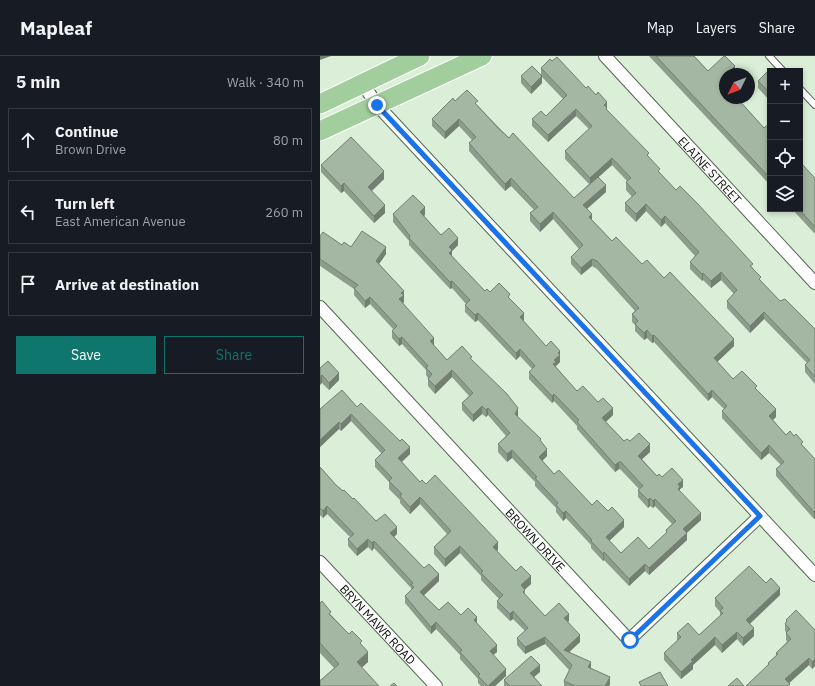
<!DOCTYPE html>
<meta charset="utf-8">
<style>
body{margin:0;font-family:"IBM Plex Sans",sans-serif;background:#242831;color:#f1f3f6}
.controls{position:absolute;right:12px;top:12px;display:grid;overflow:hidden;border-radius:0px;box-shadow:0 2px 6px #0003}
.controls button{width:36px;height:36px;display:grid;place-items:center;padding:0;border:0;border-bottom:1px solid #363941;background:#171b24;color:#f1f3f6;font:20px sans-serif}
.compass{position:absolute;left:399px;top:12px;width:36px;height:36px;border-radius:50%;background:#171b24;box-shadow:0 2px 6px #0003;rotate:227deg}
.stop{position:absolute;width:12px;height:12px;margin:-9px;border:3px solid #1a73e8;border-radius:50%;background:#fff}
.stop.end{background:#1a73e8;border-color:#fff;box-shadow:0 1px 4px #0008}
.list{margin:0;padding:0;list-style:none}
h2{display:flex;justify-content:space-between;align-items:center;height:52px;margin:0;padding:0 16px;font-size:17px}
h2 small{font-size:13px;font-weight:400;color:#9ea1a6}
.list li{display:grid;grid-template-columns:26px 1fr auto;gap:12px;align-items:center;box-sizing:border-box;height:64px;margin:0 8px 8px;padding:0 8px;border:1px solid #363941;border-radius:0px}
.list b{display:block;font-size:15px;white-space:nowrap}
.list p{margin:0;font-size:13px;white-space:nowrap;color:#9ea1a6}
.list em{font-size:13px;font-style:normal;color:#9ea1a6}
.actions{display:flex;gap:8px;padding:12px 16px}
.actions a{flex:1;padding:9px 0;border:1px solid #0f766e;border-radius:0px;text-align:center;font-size:14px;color:#0f766e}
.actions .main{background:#0f766e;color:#fff}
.icon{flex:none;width:22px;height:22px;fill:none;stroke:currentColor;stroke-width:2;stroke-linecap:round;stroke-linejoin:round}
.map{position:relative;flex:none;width:495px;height:630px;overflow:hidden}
header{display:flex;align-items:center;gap:24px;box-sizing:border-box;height:56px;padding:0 20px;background:#171b24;border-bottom:1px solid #363941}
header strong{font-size:19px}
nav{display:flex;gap:22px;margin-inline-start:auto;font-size:14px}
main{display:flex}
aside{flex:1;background:#171b24}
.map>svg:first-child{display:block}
</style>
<header>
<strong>Mapleaf</strong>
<nav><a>Map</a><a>Layers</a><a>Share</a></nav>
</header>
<main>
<aside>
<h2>5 min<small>Walk · 340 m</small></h2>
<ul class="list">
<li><svg class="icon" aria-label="ahead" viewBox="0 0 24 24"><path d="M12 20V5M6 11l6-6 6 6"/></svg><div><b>Continue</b><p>Brown Drive</p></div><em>80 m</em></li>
<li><svg class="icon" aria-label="left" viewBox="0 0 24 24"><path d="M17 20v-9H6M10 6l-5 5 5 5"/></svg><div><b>Turn left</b><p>East American Avenue</p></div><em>260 m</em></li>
<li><svg class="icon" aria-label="arrive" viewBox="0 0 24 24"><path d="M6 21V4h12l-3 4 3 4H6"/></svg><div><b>Arrive at destination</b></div></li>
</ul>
<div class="actions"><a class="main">Save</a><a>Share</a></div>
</aside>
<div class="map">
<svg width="495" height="630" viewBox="0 0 495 630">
<rect width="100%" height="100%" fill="#dbefd8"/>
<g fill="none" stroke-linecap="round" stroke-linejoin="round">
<defs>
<path id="service" d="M449,0l14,15
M480,33l15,16"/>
<g id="minor">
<path id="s1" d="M285,0l210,227"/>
<path d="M43,28l14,21 438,470"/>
<path id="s2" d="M0,251l309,333 131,-124"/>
<path id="s3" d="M0,506l116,124"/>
</g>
<path id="primary" d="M0,48l100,-48
M0,75l162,-75"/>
</defs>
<!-- service casing -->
<use href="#service" stroke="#546552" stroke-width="8"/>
<!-- minor casing -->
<use href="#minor" stroke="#546552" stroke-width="14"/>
<!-- primary casing -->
<use href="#primary" stroke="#fff" stroke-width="21"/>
<!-- service -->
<use href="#service" stroke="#fff" stroke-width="6"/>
<!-- minor -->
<use href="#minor" stroke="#fff" stroke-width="12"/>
<!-- primary -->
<use href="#primary" stroke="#a1ce9c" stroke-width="19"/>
</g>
<!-- wall -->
<path fill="#8d9d8b" d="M329,0h45l14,15 27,2 -1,1h-9v24h14v2l25,28 6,-5v62z
M221,12l45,20 21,14v9l42,46 11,17 93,94 8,13 19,20 35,28v55l-10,-12v-7l2,-2 -43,-44 -14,14 -23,-25v-7l7,-7 -13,-14 -10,8 -8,-8 -1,1 -12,-12v-7l5,-6 -30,-33 -4,4 -15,-16 -10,11 -11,-11v-8l7,-6 -6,-7v-8l1,-1 -15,-16 -14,12 8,15 -19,17 5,11 20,21 30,23 22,14 70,68 -17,16 16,17 24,11 19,27 -3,3 13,15 17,11 12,13v59l-1,1 -38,-43v-7l5,-4 -12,-12 -8,7 -39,-42v-7l2,-2 -12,-12 -4,4 -54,-59 -2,1 -5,-5 -3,2 -9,-9v-6l-3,-3v-8l3,-3 -38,-42 -5,-3 -11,9 -10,-11v-7l8,-8 -26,-30 -13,13 -10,-11v-8l4,-3 -23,-24 -6,5 -36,-40v-8l3,-3 -13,-14 -14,13 -13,-13v-7l23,-18 23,5 31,32 65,60 15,-14 -24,-25v-8l24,-22 -13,-13 -28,26 -16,-16v-7l14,-3 17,-17 -21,-22v6l-11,11 -10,-11v-7l20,-1z
M450,15v30l-12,-13v-7z
M1,109l63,14 -12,12 13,22 -11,10 -30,-32 -3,2 -20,-21z
M495,122v56l-23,-25h8z
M73,158l32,1 -1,1 17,19 17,10 -6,6v6l12,12 21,22 5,1 20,7 14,21 -1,1 23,25 14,12v4l-4,4v1l21,24 21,11 15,13 -7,7 18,19h6l20,11 -8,7 15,17 26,11 -3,2v3l21,28 -14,13v7l-38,35 -4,-4 -16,15 -25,-26 -1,1 -12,-13v-3l-25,-27 -3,3 -7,-9v-4l-21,-22v-4l-23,-24 -5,4 -9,-10v-8l8,-8 -18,-21 -2,2 -4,-3 -9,8 -11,-12v-7l7,-7 -17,-19 -17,17 -7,-8v-8l-2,-3v-5l-24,-26 -3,2 -7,-8v-7l1,-2 -23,-25 -5,4 -11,-13v-6l-34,-23v-30l22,9 44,9 -7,10 25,27v11l-1,1 30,42 14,15h25l45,56 24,26 6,14 -5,5 12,13 38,31 16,6 16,16 -15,14 12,12 28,-4 17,-16v-3l6,-6 -17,-18 -2,2 -3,-2 -2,2 -10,-11v-7l1,-1 -18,-19 -2,-1 -4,3 -38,-43v-3l-23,-25 -2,2 -23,-24v-7l3,-3 -12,-13 -4,4 -38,-40 -3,2 -10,-10v-7l1,-1 -14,-16 -2,1 -41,-44v-4l-16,-19z
M0,312l19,12 -10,10 -7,-7z
M37,351l53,47 -8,8 18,20 6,2 72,66 -2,1 20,20 15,13 -6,5v6l20,21 24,5 -1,1 12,20 -11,10 22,16 19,16 -1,2h-45v-5l5,-11 -24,-26 -20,10 -8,-9v-7l8,-7 -12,-12 -3,2 -13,-13v-7l2,-2 -18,-19v-4l-21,-23 -15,14 -11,-13v-7l13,-13 -27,-30 -10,10 -10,-11v-3l-11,-11v-7l-14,-15v-7l7,-6 -31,-33 -10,10 -2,-2 -19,18v-38z
M0,411l16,18 17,14 23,22 21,13 -3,3 30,31 15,13 -15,14 15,15 22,5 16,9 20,28 -4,3 13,21 -11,10h-14l-3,-3v-4l-18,-20v-4l-24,-26 -5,5 -26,-31v-7l6,-6v-2l-37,-40 -2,3 -4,-4 -11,9 -9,-10v-7l2,-2 -23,-23 -4,4 -3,-3z
M446,527l14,12 -30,29 4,12 -11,10 -6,-7 -15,14 -7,-8 -22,20v4l-12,10 -17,-19v-7l13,-12v-8l22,2 21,-19v-4l-5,-6v-8z
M0,547l29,31 13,12 6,16 -6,5 -41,13 13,-12 -14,-15z
M466,564l29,10v36l-3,3 -3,-4 -20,18 1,3 -22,-20v-3l8,-7v-3l11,-11 -1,-2v-8l-1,-1v-7l1,-1z
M220,616l-6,5 8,9h-38v-6z"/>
<!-- shaded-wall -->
<path fill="#738071" d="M0,0h11l-11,4v6z
M415,10v7l-1,1h-7z
M222,20v7l-11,11v-7z
M287,46v13l-3,-10z
M256,53v7l-28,26v-7z
M139,63v7l-14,13v-7z
M292,102v7l-22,20v-7z
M64,115v8l-16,15v-7z
M191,122v8l-6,5v-7z
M24,127v8l-3,2v-7z
M286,129v7l-23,20v-7z
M326,148v7l-10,11v-8z
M65,149v8l-11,10v-7z
M105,151v8l-5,4v-7z
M233,156v7l-13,13v-8z
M272,158v8l-3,-5z
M345,160v7l-4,4v-7z
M138,182v7l-6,6v7l-3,2v-13z
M66,191v7l-10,14v-7z
M272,203v7l-11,9v-7z
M401,216v8l-10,8v-7z
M383,217v7l-1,1v-7z
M132,225v7l-2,1v-7z
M84,235v11l-5,4v-7l2,-6z
M50,241v7l-5,4v-7z
M444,256v7l-14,14v-7z
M158,257v7l-3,2v-7z
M204,257v7l-4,4v-7z
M327,274v8l-3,2v-7z
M334,279v7l-2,1v-7z
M82,281v7l-3,2v-7z
M114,282v7l-4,4v-8z
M414,283v7l-20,19v-7z
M200,293v7l-4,4v-7z
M240,295v11l-4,4v3l-3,-5 1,-4 4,-7z
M132,314v7l-17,17v-8z
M19,317v7l-10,10v-7z
M2,319v8l-2,2v-7z
M392,334v7l-4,4v-7z
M234,338v7l-2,2v-7z
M162,350v8l-9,8v-7z
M168,352v7l-2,2v-7z
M198,352v8l-3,5v-7z
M293,352v7l-11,10v-7z
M456,353v8l-7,6v-7z
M31,358v7l-10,10v-7z
M19,366v7l-19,18v-7z
M330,388v8l-12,11v-7z
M449,389v8l-8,7v-7z
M90,391v7l-12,11v-7z
M227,393v7l-8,8v-7z
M192,394v8l-5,4v-8z
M299,406v7l-4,3v-7z
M363,424v7l-3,2v5l-2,2v-12z
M100,441v7l-10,10v-7z
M330,442v8l-2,2v-8z
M335,443v7l-2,2v-7z
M7,450v8l-4,4v-7z
M246,455v7l-3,3v-8z
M495,455v7l-1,1v-7z
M381,457v7l-18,16v-7z
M304,464v7l-18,17v-7z
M77,471v7l-7,6v-7z
M367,477v7l-38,35v-7z
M48,483v8l-11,9v-7z
M54,485v7l-2,3v-8z
M178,486v8l-5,4v-7z
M140,490v7l-15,14v-8z
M284,496v8l-1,1v-7z
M325,508v7l-16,15v-7z
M119,518v7l-19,18v-7z
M211,520v8l-10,9v-8z
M460,532v7l-34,32v-7z
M193,555v8l-3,2v-7z
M249,558v7l-5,4v-7z
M157,561v7l-3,-4z
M116,566v7l-5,5v-7z
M434,572v8l-11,10v-8z
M417,576v7l-15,14v-8z
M260,579v7l-16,15v-7z
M225,581v7l-20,10v-7z
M395,581v8l-22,20v4l-12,10v-7l10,-12z
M177,589v7l-7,6v-7z
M48,596v10l-11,10v-10z
M489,602v7l-23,21 -1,-7z
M495,603v7l-3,3v-7z
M271,606v7l-3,-2z
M220,609v7l-10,8v-7z
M186,613v7l-11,10h-7z
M290,621v7l-1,2h-4z"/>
<!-- building -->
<path fill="#a4b7a2" stroke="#738071" d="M336,0h38l14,15 16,-15h1l10,10 -8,8h-2v2l-1,1h1v21h12l27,30 6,-5v55z
M237,1l29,31 2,-2 8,9 2,-3 9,10 -3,3 3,3 -1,1 43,44 -2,2 13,14 -2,2 18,19 4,-4 18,18 55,60 -3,2 11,11 -2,2 21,22 5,-2 30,30v48l-10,-12 5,-5 -46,-48 -14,14 -23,-25 10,-11 -16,-18 -10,9 -8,-8 -1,1 -12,-12 9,-10 -34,-36 -4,4 -15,-16 -10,10 -11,-11 11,-10 -10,-11 5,-4 -19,-20 -22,20 -25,-27 27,-25 -16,-17 -28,26 -16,-16 9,-8 5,5 21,-21 -26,-27 9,-9 2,2z
M212,10l10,10 -11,11 -10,-11z
M451,12l3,3h-4v22l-12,-12z
M147,34l11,11 -3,2 23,25 11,10 4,-5 61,65 24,-21 8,8 -23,20 9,9 -3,3 23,24 4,-4 26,27 5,-4 17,18 6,-6 64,67 -20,19 19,21 9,-8 15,15 -2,2 21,21 -7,7 17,19 4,-4 4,5 2,-2 7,8 -2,2 14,15v52l-1,1 -38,-43 8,-7 -15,-17 -8,8 -39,-42 5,-5 -15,-16 -4,4 -54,-59 -2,1 -5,-6 -3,3 -9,-9 3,-3 -6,-7 7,-6 -42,-47 -5,-2 -11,9 -10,-11 12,-12 -30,-33 -13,12 -10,-11 8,-6 -27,-29 -6,6 -36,-41 7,-6 -17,-18 -14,13 -13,-13 21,-21 2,3z
M31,81l33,34 -16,16 17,18 -11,11 -30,-33 -3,3 -20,-21z
M480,106l15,16v49l-16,-18h1z
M93,139l12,12 -5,5 21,23 8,-7 9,10 -9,9 3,3 -3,3 15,16 21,22 2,-2 3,3 9,-9 11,11 -2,3 16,16 -4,4 26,29 5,-5 9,10 -2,2 2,2 -6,5 2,2 -3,2 24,27 6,-5 15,16 5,-4 10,10 -11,10 22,23 3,-2 3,2 9,-8 11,11 -12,12 19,20 2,-2 3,3 10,-9 11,12 -5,4 2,3 -2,2 23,24 -18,16 4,4 -38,35 -4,-4 -16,15 -25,-27 -1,2 -12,-13 1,-1 -26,-29 -3,2 -7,-8 2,-2 -23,-25 2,-1 -25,-27 -5,4 -9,-10 12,-11 -22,-25 -2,2 -4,-4 -9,9 -11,-12 11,-10 -21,-23 -17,16 -7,-7 4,-5 -6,-6 2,-2 -26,-29 -3,2 -7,-8 5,-5 -27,-29 -5,4 -11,-13 4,-3 -38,-26v-23l3,-4 19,13 2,-3 7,5 11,-16 24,16 -10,14 28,30 -3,2 3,2 -5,4 35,39 -4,3 17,19 15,-14 10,11 -2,1 37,36 11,14 -3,6 26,25 -1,1 7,9 -8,8 15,17 5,-4 33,35 5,-5 11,11 4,-4 12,13 -18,17 15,16 17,-16 11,12 18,-17 -1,-2 10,-9 -21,-22 -2,2 -3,-3 -2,2 -10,-10 5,-4 -22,-24h-2l-4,3 -38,-43 2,-2 -25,-26 -2,2 -23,-24 6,-6 -15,-17 -4,4 -38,-40 -3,2 -10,-10 5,-5 -18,-19 -2,1 -41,-44 1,-2 -17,-22z
M8,305l11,12 -10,10 -7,-8 -2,3v-10z
M22,334l15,17 4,-4 39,38 2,-2 8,8 -12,11 22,24 2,-2 4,4 9,-9 63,67 -5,5 23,24 5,-5 10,10 -10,9 4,5 -2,2 22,24 14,-13 10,11 -5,4 16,17 -16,15 27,12 -3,5 22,10 -5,9h-30l-11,-5 8,-16 -27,-28 -20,10 -8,-9 11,-10 -15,-17 -3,3 -13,-13 6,-6 -22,-22 2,-2 -23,-25 -15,13 -11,-12 17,-16 -31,-34 -10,10 -10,-11 2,-2 -13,-13 3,-3 -17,-18 10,-10 -34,-36 -10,10 -2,-2 -19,18v-31z
M0,411l16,18 7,6 1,-1 9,9 1,-1 22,23 9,-7 12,13 -7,6 34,35 5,-4 10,10 -19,18 19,18 9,-8 13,13 7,-7 9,9 -3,3 23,25 -7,6 16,18 -18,17 -10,-10 2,-2 -20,-22 2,-2 -26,-28 -5,5 -26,-31 9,-9 -3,-2 2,-2 -24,-26 -15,-16 -2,2 -4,-4 -11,10 -9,-10 6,-5 -27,-28 -4,5 -3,-3z
M429,510l17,17 5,-5 9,10 -34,32 8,8 -11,10 -6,-6 -15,13 -7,-8 -24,23 2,1 -12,11 -17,-19 17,-16 -4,-4 11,-10 11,12 24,-22 -3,-2 3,-3 -8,-10z
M2,545l9,11 -2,2 20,20 3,-3 10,10 -2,2 8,9 -11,10 22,24h-59v-6h1l18,-16 -19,-21v-40z
M476,554l19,20v29l-3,3 -3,-4 -24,21 5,5 -3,2h-41l23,-22 -1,-1 10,-9 -2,-1 15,-14 -5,-6 4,-4 -5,-5 2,-3 -1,-1z
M211,600l9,9 -10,8 12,13h-32l-6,-6z
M340,616l8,14h-27l-2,-4z
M417,622l7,8h-16z
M74,627l3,3h-7z"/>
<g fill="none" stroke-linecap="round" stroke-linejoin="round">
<!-- route -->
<path stroke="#1a73e8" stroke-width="5" d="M57,49l383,411 -130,124"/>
</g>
<g text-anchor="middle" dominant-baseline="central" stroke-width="3.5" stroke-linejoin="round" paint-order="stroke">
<!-- street labels -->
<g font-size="12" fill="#0e150d" stroke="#fff">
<text stroke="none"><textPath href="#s1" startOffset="155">ELAINE STREET</textPath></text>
<text stroke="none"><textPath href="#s2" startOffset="317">BROWN DRIVE</textPath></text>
<text stroke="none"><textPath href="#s3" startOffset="85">BRYN MAWR ROAD</textPath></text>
</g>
</g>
</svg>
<div class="controls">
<button>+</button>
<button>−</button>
<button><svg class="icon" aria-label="locate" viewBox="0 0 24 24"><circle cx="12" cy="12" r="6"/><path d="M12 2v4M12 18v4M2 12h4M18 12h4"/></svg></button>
<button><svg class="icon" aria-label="layers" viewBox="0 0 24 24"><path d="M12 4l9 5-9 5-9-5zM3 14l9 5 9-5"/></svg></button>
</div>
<svg class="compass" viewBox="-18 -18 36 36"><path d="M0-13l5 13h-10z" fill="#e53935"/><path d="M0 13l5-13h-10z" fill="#9ea1a6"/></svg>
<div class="stop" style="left:310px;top:584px"></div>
<div class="stop end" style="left:57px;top:49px"></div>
</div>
</main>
